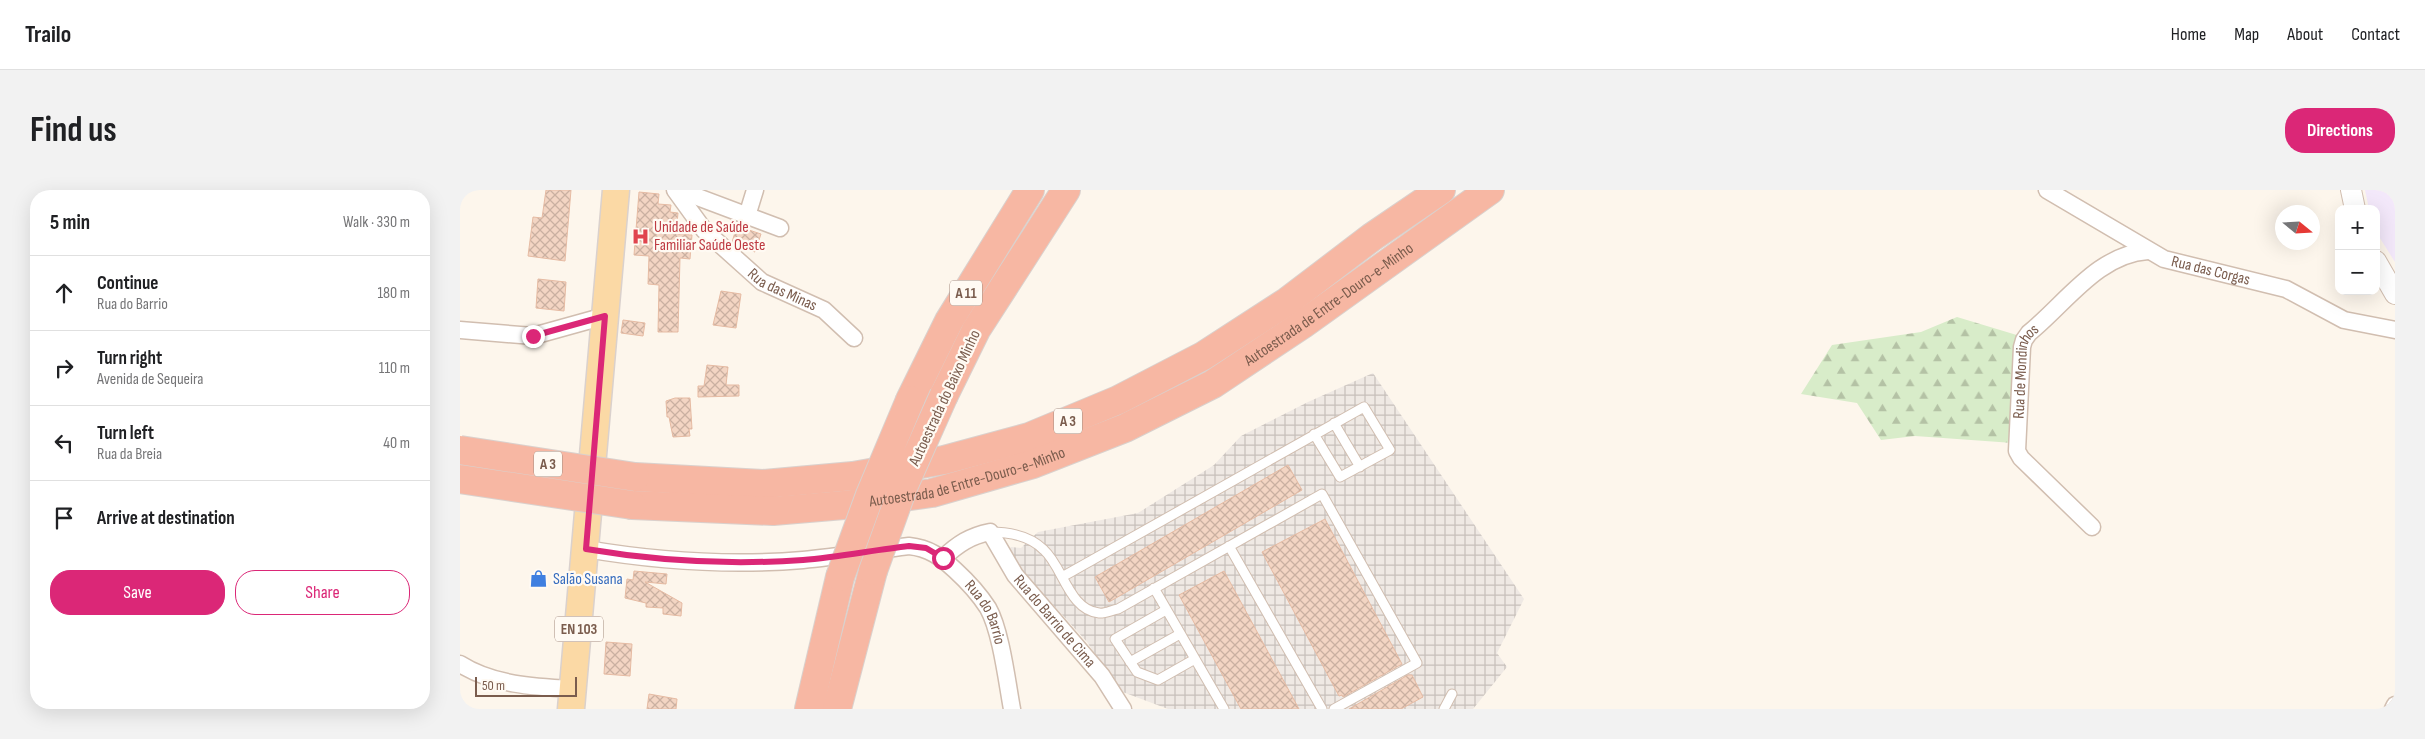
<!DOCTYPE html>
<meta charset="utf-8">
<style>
body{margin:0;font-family:"Sofia Sans Condensed",sans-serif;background:#f2f2f2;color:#202124}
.controls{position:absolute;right:15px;top:15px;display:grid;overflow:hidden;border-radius:10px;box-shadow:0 5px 20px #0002}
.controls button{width:45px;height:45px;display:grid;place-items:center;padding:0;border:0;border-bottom:1px solid #e0e0e0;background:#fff;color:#202124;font:25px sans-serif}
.compass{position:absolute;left:1815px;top:15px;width:45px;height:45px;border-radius:50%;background:#fff;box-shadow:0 5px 20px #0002;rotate:108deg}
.scale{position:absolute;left:15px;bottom:12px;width:102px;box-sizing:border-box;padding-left:5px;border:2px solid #7a5c4d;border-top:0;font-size:14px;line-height:18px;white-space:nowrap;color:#7a5c4d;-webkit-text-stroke:4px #fffaf3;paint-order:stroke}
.stop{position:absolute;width:15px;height:15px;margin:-11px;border:4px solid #db2777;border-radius:50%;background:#fff}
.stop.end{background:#db2777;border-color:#fff;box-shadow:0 1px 5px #0008}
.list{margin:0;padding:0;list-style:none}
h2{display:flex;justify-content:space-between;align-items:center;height:65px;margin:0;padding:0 20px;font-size:21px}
h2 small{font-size:16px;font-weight:400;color:#757577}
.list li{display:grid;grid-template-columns:32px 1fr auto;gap:15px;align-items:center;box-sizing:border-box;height:75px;padding:0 20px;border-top:1px solid #e0e0e0}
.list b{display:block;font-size:19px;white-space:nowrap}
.list p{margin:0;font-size:16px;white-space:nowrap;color:#757577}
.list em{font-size:16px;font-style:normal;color:#757577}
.actions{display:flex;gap:10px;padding:15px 20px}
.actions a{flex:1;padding:11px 0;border:1px solid #db2777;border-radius:20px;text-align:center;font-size:18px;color:#db2777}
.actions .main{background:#db2777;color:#fff}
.icon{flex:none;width:28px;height:28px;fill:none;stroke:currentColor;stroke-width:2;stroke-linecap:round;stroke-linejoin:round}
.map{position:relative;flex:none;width:1935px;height:519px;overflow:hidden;border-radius:20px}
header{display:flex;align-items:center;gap:30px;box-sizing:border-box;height:70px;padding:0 25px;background:#fff;border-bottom:1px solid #e0e0e0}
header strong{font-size:24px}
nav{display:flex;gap:28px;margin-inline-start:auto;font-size:18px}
.intro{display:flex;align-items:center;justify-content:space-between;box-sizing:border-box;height:120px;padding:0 30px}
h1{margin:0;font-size:35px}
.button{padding:12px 22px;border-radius:20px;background:#db2777;color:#fff;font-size:18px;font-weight:700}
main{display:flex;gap:30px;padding:0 30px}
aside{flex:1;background:#fff;border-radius:20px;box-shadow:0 5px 20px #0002}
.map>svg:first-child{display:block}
</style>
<header>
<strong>Trailo</strong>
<nav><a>Home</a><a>Map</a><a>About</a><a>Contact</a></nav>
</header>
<div class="intro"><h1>Find us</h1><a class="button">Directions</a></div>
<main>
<aside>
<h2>5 min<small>Walk · 330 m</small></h2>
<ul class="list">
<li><svg class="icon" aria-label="ahead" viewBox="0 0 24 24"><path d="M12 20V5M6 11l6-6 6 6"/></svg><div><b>Continue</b><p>Rua do Barrio</p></div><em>180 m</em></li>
<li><svg class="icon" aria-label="right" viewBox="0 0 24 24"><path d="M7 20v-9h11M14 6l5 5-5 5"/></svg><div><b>Turn right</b><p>Avenida de Sequeira</p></div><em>110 m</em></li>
<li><svg class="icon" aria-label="left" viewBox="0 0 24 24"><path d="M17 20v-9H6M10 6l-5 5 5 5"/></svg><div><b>Turn left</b><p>Rua da Breia</p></div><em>40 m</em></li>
<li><svg class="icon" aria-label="arrive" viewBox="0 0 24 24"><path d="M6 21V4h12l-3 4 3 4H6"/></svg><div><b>Arrive at destination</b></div></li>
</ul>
<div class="actions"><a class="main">Save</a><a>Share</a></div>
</aside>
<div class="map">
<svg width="1935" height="519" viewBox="0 0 1935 519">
<defs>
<pattern id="industrial-grid" width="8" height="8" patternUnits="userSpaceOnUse" patternTransform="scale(1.25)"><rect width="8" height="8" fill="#efe9e4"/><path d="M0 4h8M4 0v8" fill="none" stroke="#c7c0bb"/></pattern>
<pattern id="forest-firs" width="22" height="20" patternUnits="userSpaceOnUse" patternTransform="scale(1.25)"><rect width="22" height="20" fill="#d8ecc9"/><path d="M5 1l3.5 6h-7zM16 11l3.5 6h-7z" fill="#b4c2a5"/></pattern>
<pattern id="building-cross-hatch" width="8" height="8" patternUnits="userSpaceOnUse" patternTransform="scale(1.25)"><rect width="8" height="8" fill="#f3d5c3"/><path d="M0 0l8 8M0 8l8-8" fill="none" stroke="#cab0a1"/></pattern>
</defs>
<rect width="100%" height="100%" fill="#fdf6ec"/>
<!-- industrial -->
<path fill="url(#industrial-grid)" d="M913,183l151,226 -27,54 10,14 -34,42h-305l-48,-18 -33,-49 -51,-56 -29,-35 4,-4 10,1 17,-16 100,-19 76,-48 27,-29 67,-34z"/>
<!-- education -->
<path fill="#f3e8fa" d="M1905,0h30v72l-19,-30v-23h-7z"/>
<!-- forest -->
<path fill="url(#forest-firs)" d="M1497,127l63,19 -7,107 -98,-7 -34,4 -24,-37 -56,-9 31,-49 89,-13z"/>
<!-- building -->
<path fill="url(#building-cross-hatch)" stroke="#e6bba3" d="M86,0h25l-6,71 -37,-5 5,-39 9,1z
M179,2l20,2 -1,10 13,1 -1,7 8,1 -2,21 16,1 -2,24 -10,-1 -2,74h-20l1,-47 -11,-1 1,-28 -15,-1z
M277,36l24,8 -6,18 -18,-6 -5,-4z
M78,89l28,3 -2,29 -28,-3z
M261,101l20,3 -5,34 -23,-3z
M163,130l22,3 -2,13 -22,-3z
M247,175l21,2 -2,18h13v11l-41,1v-11h6z
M215,208h15l2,31h-3l1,7 -17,1 -4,-20h-2l-1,-16z
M828,275l14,25 -193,112 -14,-25z
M865,329l77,145 -59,33 -1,-2 -3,1 -77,-144z
M174,381l33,3 -1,10 -21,-2 37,21 -1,13 -18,-2v-6l-17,-1v-4l-21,-5 2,-19 6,1z
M764,381l75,138h-58l-62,-114z
M146,452l26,2 -2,32 -26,-2z
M948,485h4l11,22 -22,12h-52z
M189,504l28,5 -1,10h-29z"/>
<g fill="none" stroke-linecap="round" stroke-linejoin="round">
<defs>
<path id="service" d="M874,233l26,44
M530,342c20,0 40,4 54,18 19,17 25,60 55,63 5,1 13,-3 19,-4l204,-115 95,169 -83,46
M769,356l93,163
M602,387l302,-170 26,43 -50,27 -26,-43
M694,398l70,121
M706,420l-51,29 22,33 21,8 37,-21
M670,472l50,-28
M984,519l8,-15"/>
<g id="minor">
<path id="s1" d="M215,0l29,40 58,52 62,28 30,28"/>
<path d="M219,0l101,38"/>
<path id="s2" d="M1587,0l117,69 122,30 58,31 51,10"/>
<path d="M287,26l8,-26"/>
<path d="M0,140l73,6 72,-20"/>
<path id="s3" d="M1632,337l-71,-69 -4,-7 5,-104 2,-7 5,-7c37,-30 69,-79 119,-82"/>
<path id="s4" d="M126,359c71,12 145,17 217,11 35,-3 71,-10 106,-14 20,2 32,11 46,24 12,11 24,24 33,38 13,23 19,74 24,101"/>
<path id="s5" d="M483,368c15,-14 27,-22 47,-26l25,43 87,101 21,33"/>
<path d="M0,474c33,21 75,23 113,25"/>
<path d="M1933,519l2,-4"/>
</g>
<path id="tertiary" d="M1891,0l4,19
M1916,71l19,33"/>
<path id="primary" d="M111,519l45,-519"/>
<g id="motorway">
<path d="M484,205l32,-65 90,-140"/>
<path d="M450,210l39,-79 81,-131"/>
<path d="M175,287l129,7 89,-8 91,-16 85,-23 89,-37 85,-44 85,-55 84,-64 69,-47"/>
<path id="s6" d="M172,315l141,6 71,-6 88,-12 101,-29 92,-36 88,-44 90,-60 187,-134"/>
<path d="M349,519l31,-132"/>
<path d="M377,519l36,-138"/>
</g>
</defs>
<!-- service casing -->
<use href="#service" stroke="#d1beb0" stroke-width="11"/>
<!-- minor casing -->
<use href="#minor" stroke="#d1beb0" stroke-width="19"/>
<!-- tertiary casing -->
<use href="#tertiary" stroke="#d1beb0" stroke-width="22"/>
<!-- primary casing -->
<use href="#primary" stroke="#dad1cd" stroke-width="29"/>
<!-- motorway casing -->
<use href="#motorway" stroke="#dad1cd" stroke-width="30"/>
<!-- service -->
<use href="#service" stroke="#fff" stroke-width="9"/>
<!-- minor -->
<use href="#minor" stroke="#fff" stroke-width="16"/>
<!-- tertiary -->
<use href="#tertiary" stroke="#fff" stroke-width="20"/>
<!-- primary -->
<use href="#primary" stroke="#fbd9a5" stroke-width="26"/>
<!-- motorway -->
<use href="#motorway" stroke="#f7b7a3" stroke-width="28"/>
<defs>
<path id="motorway-bridge" d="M0,260l175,27
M0,289l172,26
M413,381l31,-86 40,-90
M380,387l30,-82 40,-95"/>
</defs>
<!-- motorway-bridge casing -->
<use href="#motorway-bridge" stroke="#dad1cd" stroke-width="30" stroke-linecap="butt"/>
<!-- motorway-bridge -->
<use href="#motorway-bridge" stroke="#f7b7a3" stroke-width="28"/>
</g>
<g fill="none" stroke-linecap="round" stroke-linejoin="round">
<!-- route -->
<path stroke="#db2777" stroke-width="6" d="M73,146l72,-20 -19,233c71,12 145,16 217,11 35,-3 71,-10 106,-14l17,2 17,10"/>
</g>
<!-- icons -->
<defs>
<symbol id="hospital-bare" viewBox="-9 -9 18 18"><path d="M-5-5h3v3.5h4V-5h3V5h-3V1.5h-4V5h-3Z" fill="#e0444e" stroke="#fffaf3" stroke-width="2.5" paint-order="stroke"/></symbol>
<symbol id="shop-bare" viewBox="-9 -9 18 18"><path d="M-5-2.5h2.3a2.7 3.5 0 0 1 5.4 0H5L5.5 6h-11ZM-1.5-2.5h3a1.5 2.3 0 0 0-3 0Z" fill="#3f7fe0" stroke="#fffaf3" stroke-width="2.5" paint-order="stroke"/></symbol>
</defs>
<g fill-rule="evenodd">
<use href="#hospital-bare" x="168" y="34" width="25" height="25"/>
<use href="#shop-bare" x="66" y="376" width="25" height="25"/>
</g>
<g text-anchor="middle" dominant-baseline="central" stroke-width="4.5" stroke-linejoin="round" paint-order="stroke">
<!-- shield labels -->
<g fill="#fffaf3" stroke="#a28b7f" stroke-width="1">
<rect x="490" y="90.5" width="32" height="25" rx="4"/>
<rect x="594" y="218.5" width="28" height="25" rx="4"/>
<rect x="74" y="261.5" width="28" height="25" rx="4"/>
<rect x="95" y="426.5" width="48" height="25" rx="4"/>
</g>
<g font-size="15" font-weight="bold" fill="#7a5c4d">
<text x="506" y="103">A 11</text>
<text x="608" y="231">A 3</text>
<text x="88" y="274">A 3</text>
<text x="119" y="439">EN 103</text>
</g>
<!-- health labels -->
<g font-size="16" fill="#be3a42" stroke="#fffaf3" text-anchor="start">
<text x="194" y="37">Unidade de Saúde<tspan x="194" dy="18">Familiar Saúde Oeste</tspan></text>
</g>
<!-- street labels -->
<g font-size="16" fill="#7a5c4d" stroke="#fffaf3">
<text stroke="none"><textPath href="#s2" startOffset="184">Rua das Corgas</textPath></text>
<text stroke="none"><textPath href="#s1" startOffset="149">Rua das Minas</textPath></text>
<text stroke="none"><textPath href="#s6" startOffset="744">Autoestrada de Entre-Douro-e-Minho</textPath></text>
<text stroke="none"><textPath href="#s3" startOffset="188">Rua de Mondinhos</textPath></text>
<text transform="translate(485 208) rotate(-65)">Autoestrada do Baixo Minho</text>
<text stroke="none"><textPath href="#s6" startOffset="339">Autoestrada de Entre-Douro-e-Minho</textPath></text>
<text stroke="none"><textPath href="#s4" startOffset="431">Rua do Barrio</textPath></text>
<text stroke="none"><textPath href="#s5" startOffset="165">Rua do Barrio de Cima</textPath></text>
</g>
<!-- shop labels -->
<g font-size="16" fill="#366cbe" stroke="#fffaf3" text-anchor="start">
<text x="93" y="389">Salão Susana</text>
</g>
</g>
</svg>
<div class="controls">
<button>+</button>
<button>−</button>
</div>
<svg class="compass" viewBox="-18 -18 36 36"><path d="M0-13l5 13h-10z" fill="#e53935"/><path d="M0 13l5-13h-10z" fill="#757577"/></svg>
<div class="scale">50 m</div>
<div class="stop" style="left:483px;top:368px"></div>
<div class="stop end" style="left:73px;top:146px"></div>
</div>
</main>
